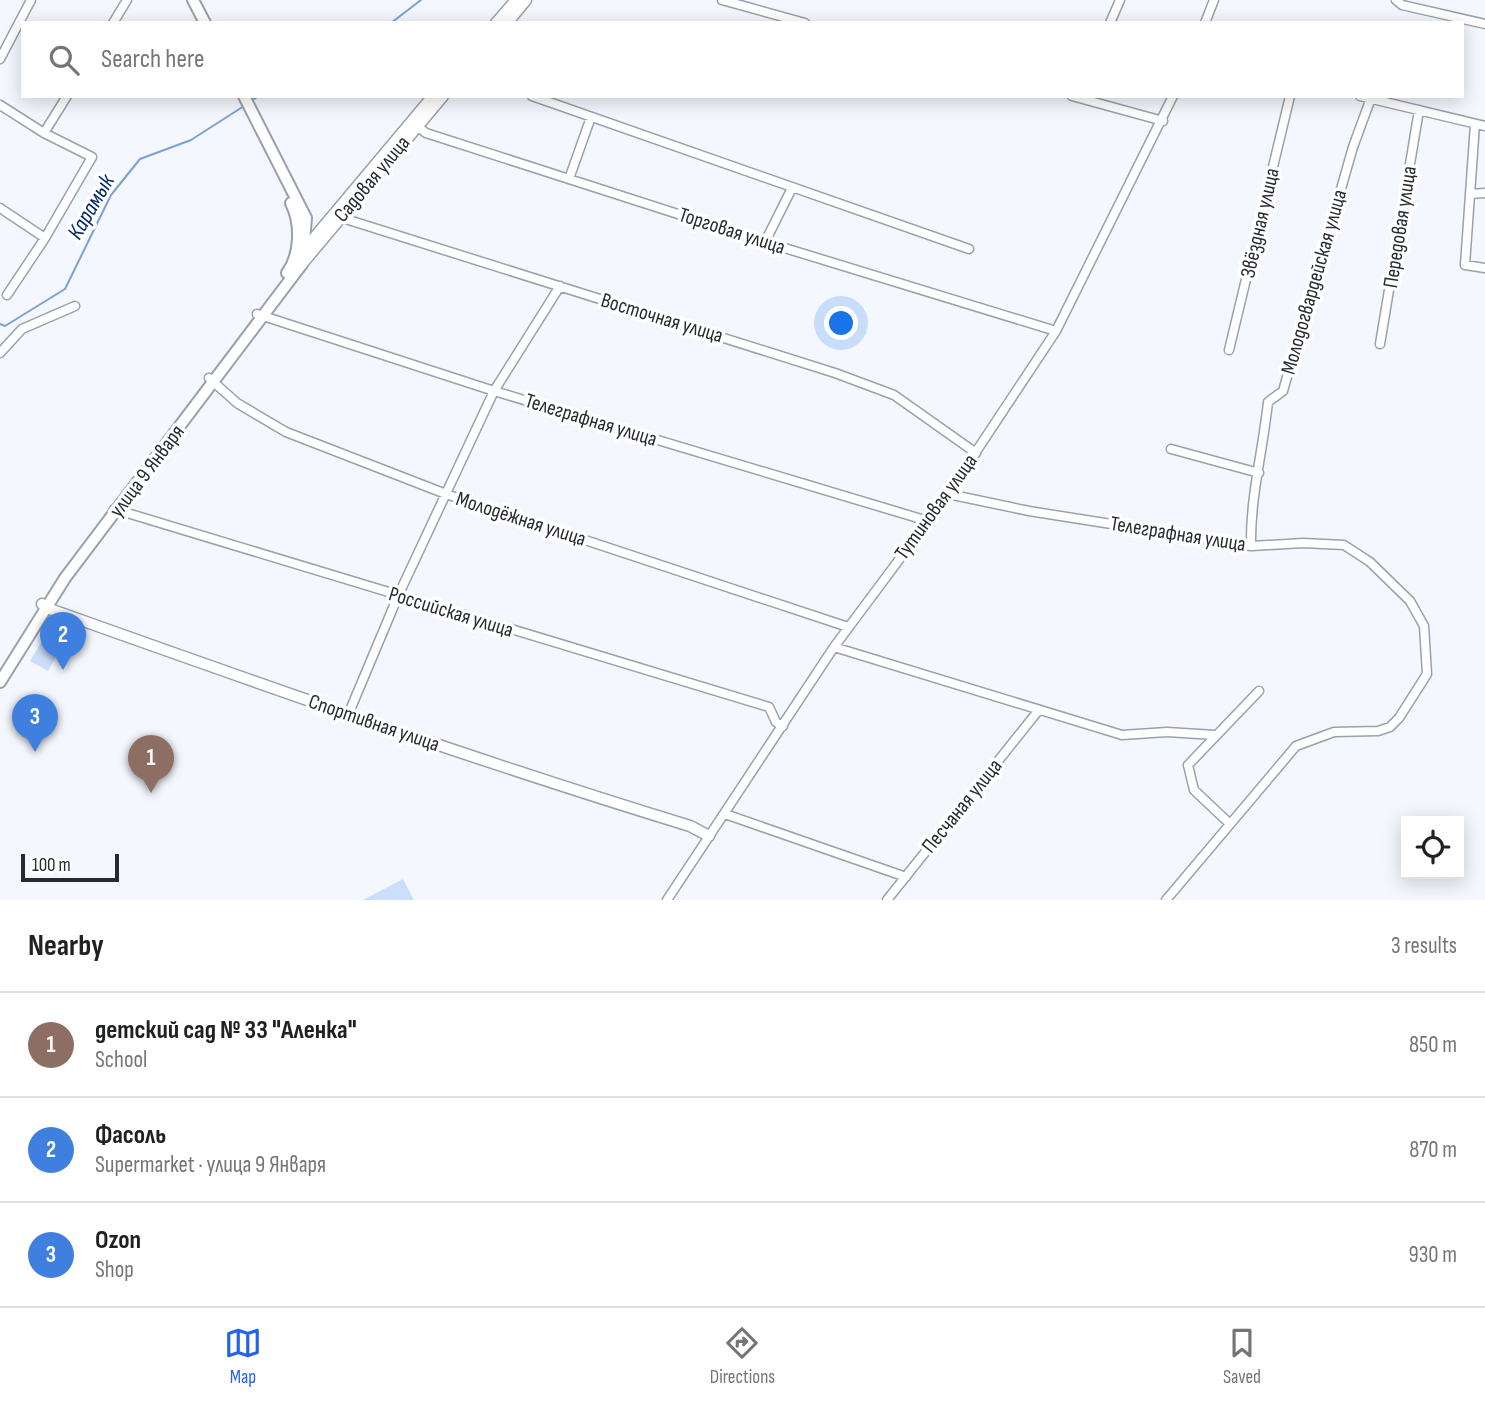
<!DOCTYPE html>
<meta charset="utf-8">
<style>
body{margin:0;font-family:"Sofia Sans Condensed",sans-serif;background:#f2f2f2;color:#202124}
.controls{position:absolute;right:21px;bottom:21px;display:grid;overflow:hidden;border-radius:0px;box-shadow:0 4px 18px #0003}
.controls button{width:63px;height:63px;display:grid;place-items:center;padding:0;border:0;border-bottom:2px solid #e0e0e0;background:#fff;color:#202124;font:35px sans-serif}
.scale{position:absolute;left:21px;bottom:18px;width:98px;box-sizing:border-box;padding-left:7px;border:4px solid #272a30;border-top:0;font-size:19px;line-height:24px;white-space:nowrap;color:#272a30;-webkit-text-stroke:5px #fff;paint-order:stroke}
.you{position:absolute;left:842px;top:324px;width:24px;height:24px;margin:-18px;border:5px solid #fff;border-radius:50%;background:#1a73e8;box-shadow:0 0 0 10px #1a73e833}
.badge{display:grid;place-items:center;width:46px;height:46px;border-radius:50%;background:#2563eb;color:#fff;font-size:23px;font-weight:700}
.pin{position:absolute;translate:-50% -58px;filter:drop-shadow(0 2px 4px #0008)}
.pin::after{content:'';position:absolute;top:37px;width:24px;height:21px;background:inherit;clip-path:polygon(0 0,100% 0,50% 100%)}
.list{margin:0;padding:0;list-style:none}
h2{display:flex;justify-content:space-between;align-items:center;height:91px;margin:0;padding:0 28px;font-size:30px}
h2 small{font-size:23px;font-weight:400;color:#757577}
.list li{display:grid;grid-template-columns:46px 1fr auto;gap:21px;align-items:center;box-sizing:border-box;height:105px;padding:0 28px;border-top:2px solid #e0e0e0}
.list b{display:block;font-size:26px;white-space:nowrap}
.list p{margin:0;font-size:23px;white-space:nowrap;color:#757577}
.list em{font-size:23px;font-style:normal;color:#757577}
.icon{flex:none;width:38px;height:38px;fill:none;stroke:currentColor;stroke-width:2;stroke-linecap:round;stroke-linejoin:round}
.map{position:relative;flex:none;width:1485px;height:900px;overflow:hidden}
.search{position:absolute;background:#fff;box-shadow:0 4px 18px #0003;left:21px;right:21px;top:21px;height:77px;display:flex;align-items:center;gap:18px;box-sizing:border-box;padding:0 24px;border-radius:0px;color:#757577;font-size:26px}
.sheet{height:406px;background:#fff}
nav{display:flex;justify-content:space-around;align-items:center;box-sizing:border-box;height:98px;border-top:2px solid #e0e0e0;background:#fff;font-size:19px;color:#757577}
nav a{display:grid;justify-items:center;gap:4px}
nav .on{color:#2563eb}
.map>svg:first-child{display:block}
</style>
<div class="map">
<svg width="1485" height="900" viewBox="0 0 1485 900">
<rect width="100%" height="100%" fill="#f4f8fe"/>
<!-- green -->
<path fill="#cbdefb" d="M51,626l17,10 -20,35 -18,-10z
M403,879l11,21h-51z"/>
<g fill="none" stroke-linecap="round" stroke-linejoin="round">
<!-- stream -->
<path stroke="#7ca0d5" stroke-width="2" d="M391,23l30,-23
M251,101l8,-5
M0,324l5,2 60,-37 46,-94 29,-36 51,-19 53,-34"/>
<defs>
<path id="minor" d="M722,0l83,23
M1396,0l6,5 83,19
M113,23l14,-23
M1110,23l10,-23
M1205,23l9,-23
M0,59l31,-59
M532,96l437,153
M1072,96l91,25
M1360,96l125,30
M0,105l44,28 48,24 -47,81 -38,57
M414,124l12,9 339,109 291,89
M1475,124l-10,141 20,3
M44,133l23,-37
M569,179l22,-62
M1470,194l15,-1
M0,208l45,30
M336,216l499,157 59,22 82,58
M765,242l27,-54
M257,314l237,77 434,130
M1380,344l39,-234
M1229,350l61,-254
M0,353l22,-24 53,-23
M209,378l28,25 49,29 160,62 402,133
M1171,449l88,24
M948,494l81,17 222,35 52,-3 41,2 26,17 40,39 14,25 3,48 -28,44 -9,9 -12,4 -44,1 -38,14 -130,154
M114,509l655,198 7,15 7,4
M1251,546c-1,-48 12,-96 17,-144l15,-11 70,-244 18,-49
M834,647l288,88 45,-3 48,3
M348,715l50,-119 96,-205 66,-105
M725,814l181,63
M1230,824l-36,-34 -6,-25 71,-74
M667,900l167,-253 114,-153 108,-163 117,-235
M887,900l151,-189"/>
<path id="tertiary" d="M496,23l20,-23
M507,23l19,-23
M303,251l130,-155
M302,264l141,-168
M42,604l5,4c213,76 427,152 643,218l19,10"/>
<path id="secondary" d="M193,0l12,23
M287,273c14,-19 14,-50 4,-70
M0,682l65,-104 237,-314 4,-46 -62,-122"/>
</defs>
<!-- minor casing -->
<use href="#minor" stroke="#98a1ae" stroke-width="11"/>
<!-- tertiary casing -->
<use href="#tertiary" stroke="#98a1ae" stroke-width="13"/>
<!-- secondary casing -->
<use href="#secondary" stroke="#98a1ae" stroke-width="14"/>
<!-- minor -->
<use href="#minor" stroke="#fff" stroke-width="8"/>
<!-- tertiary -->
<use href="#tertiary" stroke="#fff" stroke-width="10"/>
<!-- secondary -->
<use href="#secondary" stroke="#fff" stroke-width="10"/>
</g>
<g text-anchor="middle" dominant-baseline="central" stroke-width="7" stroke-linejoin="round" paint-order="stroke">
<!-- street labels -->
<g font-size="21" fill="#272a30" stroke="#fff">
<text transform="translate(372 179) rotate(-50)">Садовая улица</text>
<text transform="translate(1260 223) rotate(-77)">Звёздная улица</text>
<text transform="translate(1400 227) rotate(-81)">Передовая улица</text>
<text transform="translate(732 231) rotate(18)">Торговая улица</text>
<text transform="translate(1314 282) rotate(-74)">Молодогвардейская улица</text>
<text transform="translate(662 318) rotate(17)">Восточная улица</text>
<text transform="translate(591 420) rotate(17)">Телеграфная улица</text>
<text transform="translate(147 471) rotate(-53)">улица 9 Января</text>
<text transform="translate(936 507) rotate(-54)">Тутиновая улица</text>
<text transform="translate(521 519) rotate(18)">Молодёжная улица</text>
<text transform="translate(1178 534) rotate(9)">Телеграфная улица</text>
<text transform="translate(451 612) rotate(17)">Российская улица</text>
<text transform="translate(374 723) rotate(19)">Спортивная улица</text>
<text transform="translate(962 806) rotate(-51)">Песчаная улица</text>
</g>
<!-- water labels -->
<g font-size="23" font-style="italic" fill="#002866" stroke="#fff">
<text transform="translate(91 207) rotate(-60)">Карамык</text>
</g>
</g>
</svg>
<div class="controls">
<button><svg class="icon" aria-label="locate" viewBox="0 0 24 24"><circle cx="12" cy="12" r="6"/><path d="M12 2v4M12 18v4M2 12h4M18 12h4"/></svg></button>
</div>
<div class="scale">100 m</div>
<div class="you"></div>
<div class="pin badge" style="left:151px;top:793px;background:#8d6e63">1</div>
<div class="pin badge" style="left:63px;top:670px;background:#3f7fe0">2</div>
<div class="pin badge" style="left:35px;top:752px;background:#3f7fe0">3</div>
<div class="search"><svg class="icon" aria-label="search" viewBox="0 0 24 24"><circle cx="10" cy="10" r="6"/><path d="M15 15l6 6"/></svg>Search here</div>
</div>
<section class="sheet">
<h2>Nearby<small>3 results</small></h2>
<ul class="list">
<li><span class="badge" style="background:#8d6e63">1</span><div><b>детский сад № 33 &quot;Аленка&quot;</b><p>School</p></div><em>850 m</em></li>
<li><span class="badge" style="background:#3f7fe0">2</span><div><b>Фасоль</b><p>Supermarket · улица 9 Января</p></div><em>870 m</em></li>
<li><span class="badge" style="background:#3f7fe0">3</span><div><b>Ozon</b><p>Shop</p></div><em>930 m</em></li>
</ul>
</section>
<nav>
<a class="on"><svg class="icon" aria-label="map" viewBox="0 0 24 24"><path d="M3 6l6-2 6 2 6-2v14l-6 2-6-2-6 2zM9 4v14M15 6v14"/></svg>Map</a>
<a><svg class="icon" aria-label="directions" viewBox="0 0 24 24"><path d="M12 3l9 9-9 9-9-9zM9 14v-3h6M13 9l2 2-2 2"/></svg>Directions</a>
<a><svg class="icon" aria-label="saved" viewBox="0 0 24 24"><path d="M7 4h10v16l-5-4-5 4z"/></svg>Saved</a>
</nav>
